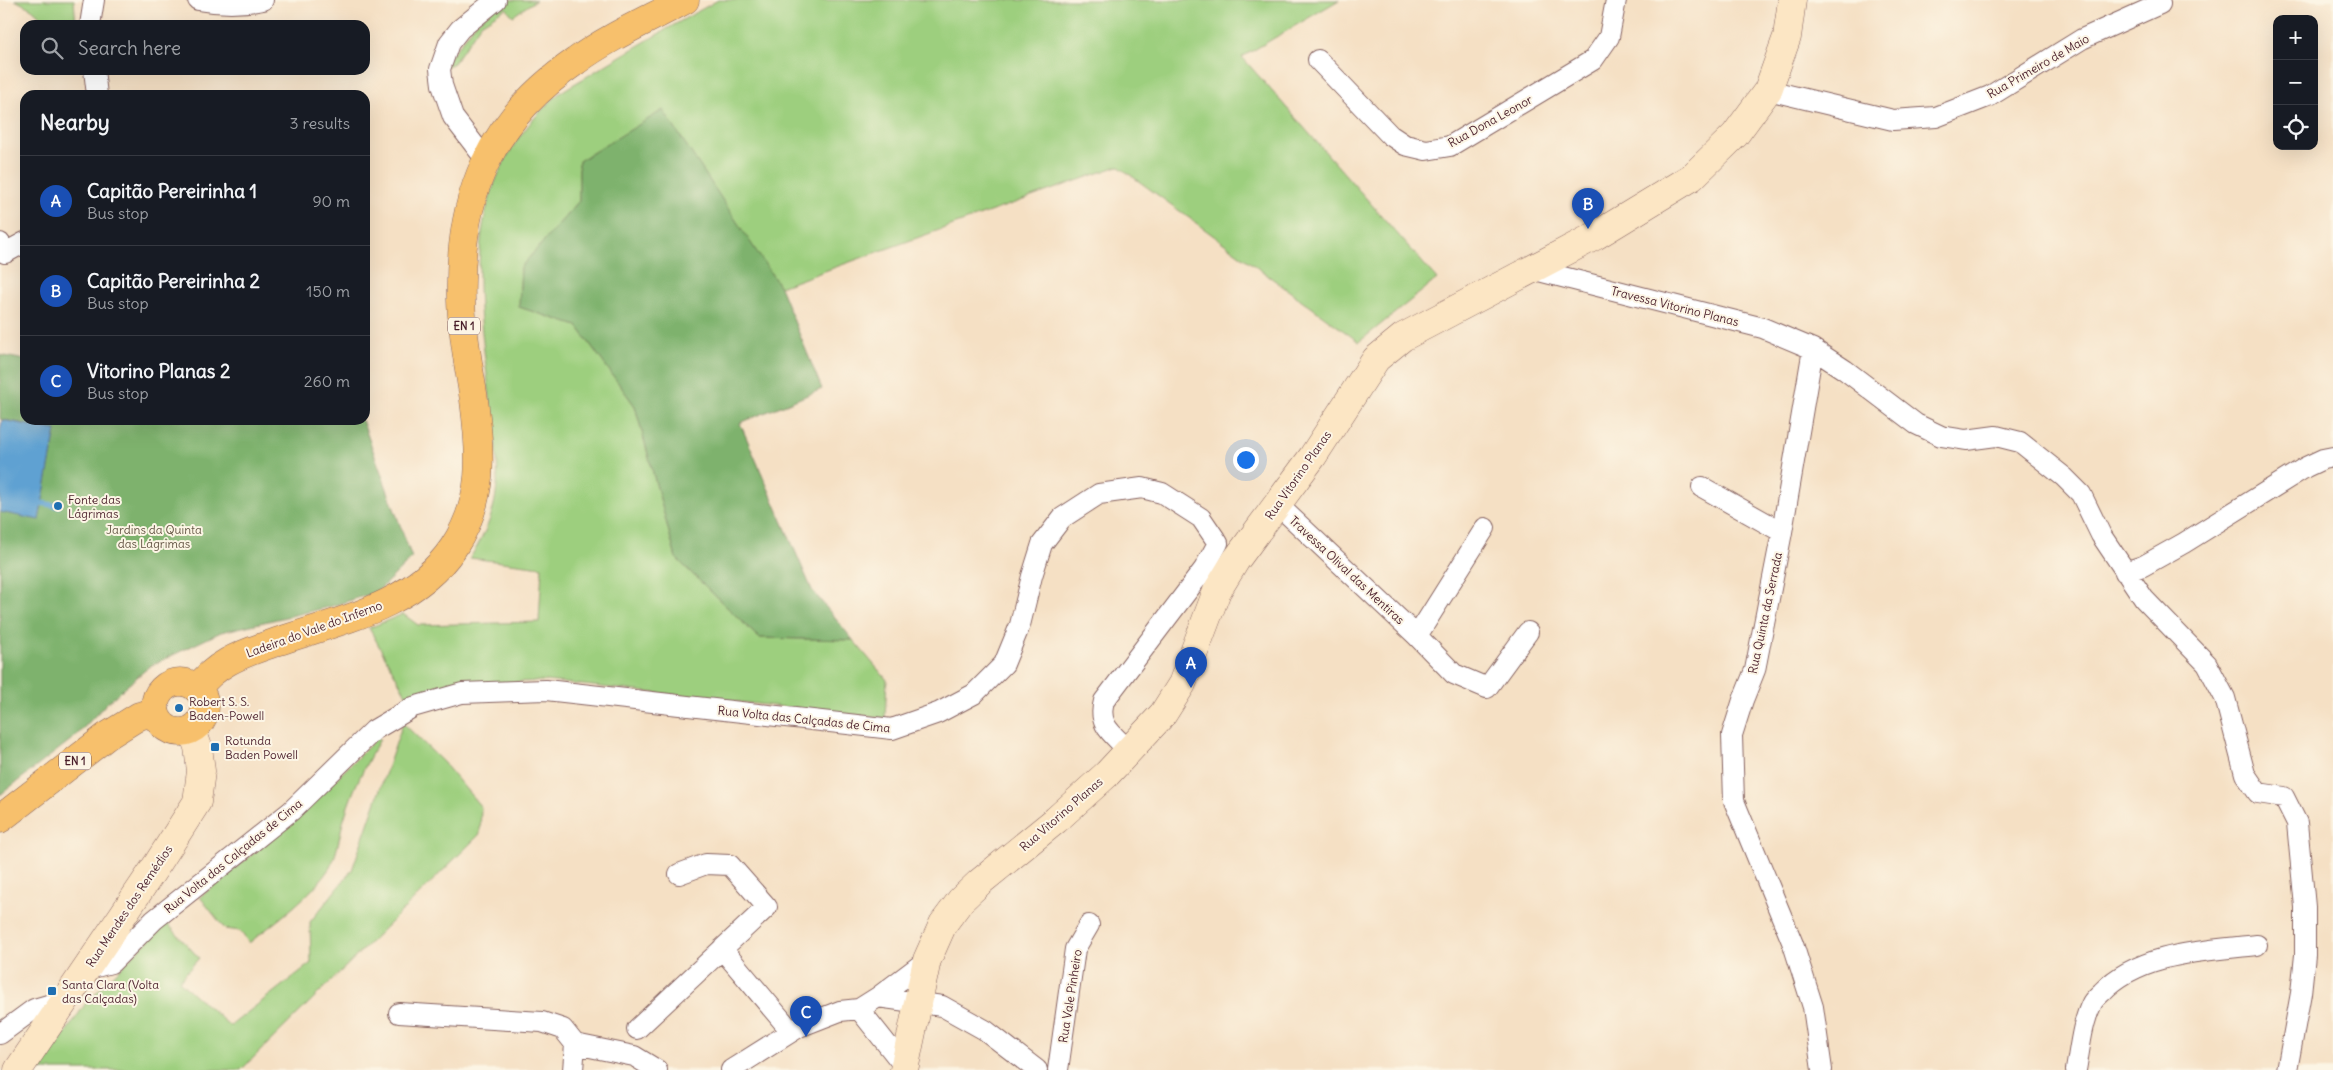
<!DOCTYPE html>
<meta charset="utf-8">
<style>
body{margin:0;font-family:Delius,sans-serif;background:#242831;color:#f1f3f6}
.controls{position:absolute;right:15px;top:15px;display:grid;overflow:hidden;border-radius:10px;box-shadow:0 5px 20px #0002}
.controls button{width:45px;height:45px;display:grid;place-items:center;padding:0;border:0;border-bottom:1px solid #363941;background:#171b24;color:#f1f3f6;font:25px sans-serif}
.you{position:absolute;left:1245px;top:459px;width:18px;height:18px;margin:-12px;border:4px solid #fff;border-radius:50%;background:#1a73e8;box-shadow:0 0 0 8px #1a73e833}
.badge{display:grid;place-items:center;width:32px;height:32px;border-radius:50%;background:#0b8043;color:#fff;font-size:16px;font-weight:700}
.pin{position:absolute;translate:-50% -41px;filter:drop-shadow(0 1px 2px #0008)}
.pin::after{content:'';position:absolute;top:26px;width:18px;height:15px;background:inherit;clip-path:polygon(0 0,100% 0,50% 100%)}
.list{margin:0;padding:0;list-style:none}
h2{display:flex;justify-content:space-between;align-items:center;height:65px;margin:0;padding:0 20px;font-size:21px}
h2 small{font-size:16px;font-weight:400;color:#9ea1a6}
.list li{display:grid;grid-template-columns:32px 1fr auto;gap:15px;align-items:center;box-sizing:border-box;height:90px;padding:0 20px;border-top:1px solid #363941}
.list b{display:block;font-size:19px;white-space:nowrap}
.list p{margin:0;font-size:16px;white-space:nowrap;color:#9ea1a6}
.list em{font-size:16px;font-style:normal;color:#9ea1a6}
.icon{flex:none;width:28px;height:28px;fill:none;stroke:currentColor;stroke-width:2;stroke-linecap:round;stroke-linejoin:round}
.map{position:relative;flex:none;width:2333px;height:1070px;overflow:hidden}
.search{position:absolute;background:#171b24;box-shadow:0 5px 20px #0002;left:20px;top:20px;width:350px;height:55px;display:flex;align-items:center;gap:12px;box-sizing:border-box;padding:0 18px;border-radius:15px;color:#9ea1a6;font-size:19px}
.panel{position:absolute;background:#171b24;box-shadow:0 5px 20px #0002;left:20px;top:90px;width:350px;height:335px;border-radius:15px}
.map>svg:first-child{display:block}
</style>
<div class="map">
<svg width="2333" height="1070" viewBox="0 0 2333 1070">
<rect width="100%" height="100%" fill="#fcf5e5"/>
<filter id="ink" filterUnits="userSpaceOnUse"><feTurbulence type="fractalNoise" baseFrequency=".02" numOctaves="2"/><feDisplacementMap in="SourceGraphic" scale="10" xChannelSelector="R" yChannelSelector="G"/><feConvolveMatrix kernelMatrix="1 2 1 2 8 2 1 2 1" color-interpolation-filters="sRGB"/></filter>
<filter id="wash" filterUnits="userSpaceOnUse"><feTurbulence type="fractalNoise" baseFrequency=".0096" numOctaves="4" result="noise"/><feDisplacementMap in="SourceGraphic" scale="20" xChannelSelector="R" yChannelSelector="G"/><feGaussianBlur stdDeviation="1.12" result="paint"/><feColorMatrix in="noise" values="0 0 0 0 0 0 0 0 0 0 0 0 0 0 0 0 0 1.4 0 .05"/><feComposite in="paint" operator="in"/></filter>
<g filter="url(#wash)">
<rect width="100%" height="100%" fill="#f5e0c4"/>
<!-- green -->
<path fill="#9dcf7e" stroke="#747754" d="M15,0h59l2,25h-26l-18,-16z
M506,0h30l-23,16 -7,-8 -25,16 -27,39 -8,4 1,-6 30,-39z
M718,0h621l-97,57 195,222 -78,63 -241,-176 -338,121 -117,-176 -84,50v40l-58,66 -2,40 58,19 58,80 41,152 83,80 94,2 34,40 -2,38 -339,-37 -86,3 -52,14 -39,-70 34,-14 15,11 121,-3 3,-55 -72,-9c36,-55 29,-90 21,-152 -15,-116 -33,-218 62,-307 11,-11 28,-18 41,-27 41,-25 83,-49 124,-72z
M403,723l40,39 38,45 -1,27 -239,236h-201l46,-67 80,-81 33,36 -20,23 51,45 81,-63 -1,-41 42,-52z
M378,737l2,2c-14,25 -27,49 -35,77 -6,17 -6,35 -15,51 -16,27 -56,56 -81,76l-9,-12 -15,-2 -25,-32 96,-78z"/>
<!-- forest -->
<path fill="#7eb26d" stroke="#64684c" d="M663,110l117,177 42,102 -82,34 72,167 41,50 -94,-2 -83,-80 -41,-152 -58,-80 -58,-19 2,-40 58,-66v-40z
M0,355l25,5v60h337l50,138 -35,34 -48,15 -108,25 -71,34 -43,37 -31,33 -76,59v-283l39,7 17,-89 -56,-11z"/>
<!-- water -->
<path fill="#5ea1d2" stroke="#54607e" d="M2,420l54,10 -17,90 -39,-8v-81z"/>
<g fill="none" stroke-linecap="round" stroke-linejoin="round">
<!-- stream -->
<path stroke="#5ea1d2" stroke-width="5.5" d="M35,502l23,4"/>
</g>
</g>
<g filter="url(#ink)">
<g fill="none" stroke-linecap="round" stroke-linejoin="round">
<defs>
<path id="street" d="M198,0c22,4 44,4 65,0
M90,25l4,-25
M1318,60l72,75 15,10 21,5 24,-4 143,-86 16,-23 7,-37
M94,70l3,25
M1768,90l125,30 43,-3 54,-21 92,-57 78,-35
M486,160l-33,-43 -11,-32 -2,-16 9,-26 11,-14 36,-29
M0,243l5,10 20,-11
M1535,270l228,58 50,21 32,21 71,54 25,12 25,4 30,-4 24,6 44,35 17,17 20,41 43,64 63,65 18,34 20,76 13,19 26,4 13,26 8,84v48l-4,38 -14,77
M1813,349l-31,183 -27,138 -12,30 -11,35 2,66 59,143 20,63 9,63
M1702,487l80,45
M1277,504l140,132 37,38 33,14 41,-56
M2125,572l18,-6 41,-23 122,-76 17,-8 10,-2
M1417,636l68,-108
M722,949l69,82
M85,970l26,-7 43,-43 137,-109 83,-81 39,-23 49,-14 84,-3 346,39 46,-16 36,-19 30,-30 16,-39 12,-49 10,-32 20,-26 37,-24 43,-6 20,5 39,25 17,25 -14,26 -100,132c-7,25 9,33 25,50
M878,997l64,9 43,24 52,40
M859,1009l46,58
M399,1013l143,9 21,7 12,15 59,12 23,14
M637,1029l130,-122 -37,-42 -24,-1 -27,10
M0,1034l34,-25 31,-9
M573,1070l2,-26
M731,1070l68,-43 41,-16 19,-2 19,-12 49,-37
M1058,1070l17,-121 14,-24
M2076,1070c4,-22 6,-47 16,-67 2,-4 7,-8 10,-11 38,-40 104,-41 155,-47"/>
<path id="secondary" d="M18,1070l140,-207 39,-61 4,-31 -3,-24 -6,-17
M904,1070l23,-110 16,-36 18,-24 19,-18 76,-62 51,-46 56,-60 19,-30 35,-93 19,-31 77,-104 63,-97 27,-22 192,-101 97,-59 43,-42 33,-45 19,-53 5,-37"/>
<path id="primary" d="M155 707a25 25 0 1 1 50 0a25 25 0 1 1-50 0Z
M197,689c17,-24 42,-34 68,-43 65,-24 146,-36 188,-98 32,-48 28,-94 21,-148 -5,-33 -12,-67 -13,-100 -3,-104 28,-179 115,-239 32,-24 74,-42 109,-61
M0,819l107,-83 32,-20 16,-4"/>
</defs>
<!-- street casing -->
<use href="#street" stroke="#866361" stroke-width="22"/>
<!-- secondary casing -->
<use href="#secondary" stroke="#866361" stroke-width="29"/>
<!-- primary casing -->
<use href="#primary" stroke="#866361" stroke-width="29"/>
<!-- street -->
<use href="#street" stroke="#fff" stroke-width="20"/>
<!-- secondary -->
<use href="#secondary" stroke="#fce6c4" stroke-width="28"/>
<!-- primary -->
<use href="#primary" stroke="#f7c06c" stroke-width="28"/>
</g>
</g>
<!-- markers -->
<g fill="#1f6fb2" stroke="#fcf5e5" stroke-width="2">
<circle cx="58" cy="506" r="5"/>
<circle cx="179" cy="708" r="5"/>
<rect x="210" y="742" width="10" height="10" rx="2.5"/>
<rect x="47" y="986" width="10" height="10" rx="2.5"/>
</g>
<g text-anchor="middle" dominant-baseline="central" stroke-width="4" stroke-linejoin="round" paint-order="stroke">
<!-- shield labels -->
<g fill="#fcf5e5" stroke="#7f5f63" stroke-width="1">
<rect x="448" y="317.5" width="32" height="17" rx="4"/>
<rect x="59" y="752.5" width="32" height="17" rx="4"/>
</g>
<g font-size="11" font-weight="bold" fill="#4a1f2b">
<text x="464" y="326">EN 1</text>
<text x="75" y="761">EN 1</text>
</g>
<!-- street labels -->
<g font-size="12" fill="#4a1f2b" stroke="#fcf5e5">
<text transform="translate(2038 66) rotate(-30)">Rua Primeiro de Maio</text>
<text transform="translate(1490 121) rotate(-29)">Rua Dona Leonor</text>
<text transform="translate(1675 306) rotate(14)">Travessa Vitorino Planas</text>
<text transform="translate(1298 475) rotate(-55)">Rua Vitorino Planas</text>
<text transform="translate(1347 570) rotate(43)">Travessa Olival das Mentiras</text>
<text transform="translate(1765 613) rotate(-78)">Rua Quinta da Serrada</text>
<text transform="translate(314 629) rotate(-20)">Ladeira do Vale do Inferno</text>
<text transform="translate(804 719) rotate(6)">Rua Volta das Calçadas de Cima</text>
<text transform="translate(1061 814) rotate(-41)">Rua Vitorino Planas</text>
<text transform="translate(233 856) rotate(-39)">Rua Volta das Calçadas de Cima</text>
<text transform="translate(129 906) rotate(-56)">Rua Mendes dos Remédios</text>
<text transform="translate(1070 996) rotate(-81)">Rua Vale Pinheiro</text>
</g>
<!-- poi labels -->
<g font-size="12" fill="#4a1f2b" stroke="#fcf5e5" text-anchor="start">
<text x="68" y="499">Fonte das<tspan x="68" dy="14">Lágrimas</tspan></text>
<text x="189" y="701">Robert S. S.<tspan x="189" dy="14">Baden-Powell</tspan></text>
<text x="225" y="740">Rotunda<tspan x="225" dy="14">Baden Powell</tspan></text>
<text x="62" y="984">Santa Clara (Volta<tspan x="62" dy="14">das Calçadas)</tspan></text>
</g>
<!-- park labels -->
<g font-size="12" fill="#635444" stroke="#fcf5e5">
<text x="154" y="529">Jardins da Quinta<tspan x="154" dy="14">das Lágrimas</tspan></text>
</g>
</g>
</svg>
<div class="controls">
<button>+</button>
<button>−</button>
<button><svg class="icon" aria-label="locate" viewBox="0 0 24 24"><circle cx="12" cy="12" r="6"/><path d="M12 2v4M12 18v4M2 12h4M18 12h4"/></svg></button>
</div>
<div class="you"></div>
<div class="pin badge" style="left:1191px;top:688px;background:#1a4fb4">A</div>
<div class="pin badge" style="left:1588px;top:229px;background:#1a4fb4">B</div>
<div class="pin badge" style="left:806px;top:1037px;background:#1a4fb4">C</div>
<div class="search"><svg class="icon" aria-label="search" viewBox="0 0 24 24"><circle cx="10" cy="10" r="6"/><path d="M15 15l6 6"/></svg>Search here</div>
<section class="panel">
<h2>Nearby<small>3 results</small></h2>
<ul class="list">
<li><span class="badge" style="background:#1a4fb4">A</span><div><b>Capitão Pereirinha 1</b><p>Bus stop</p></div><em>90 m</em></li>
<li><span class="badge" style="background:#1a4fb4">B</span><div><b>Capitão Pereirinha 2</b><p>Bus stop</p></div><em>150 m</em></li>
<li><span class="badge" style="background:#1a4fb4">C</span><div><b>Vitorino Planas 2</b><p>Bus stop</p></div><em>260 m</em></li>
</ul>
</section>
</div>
